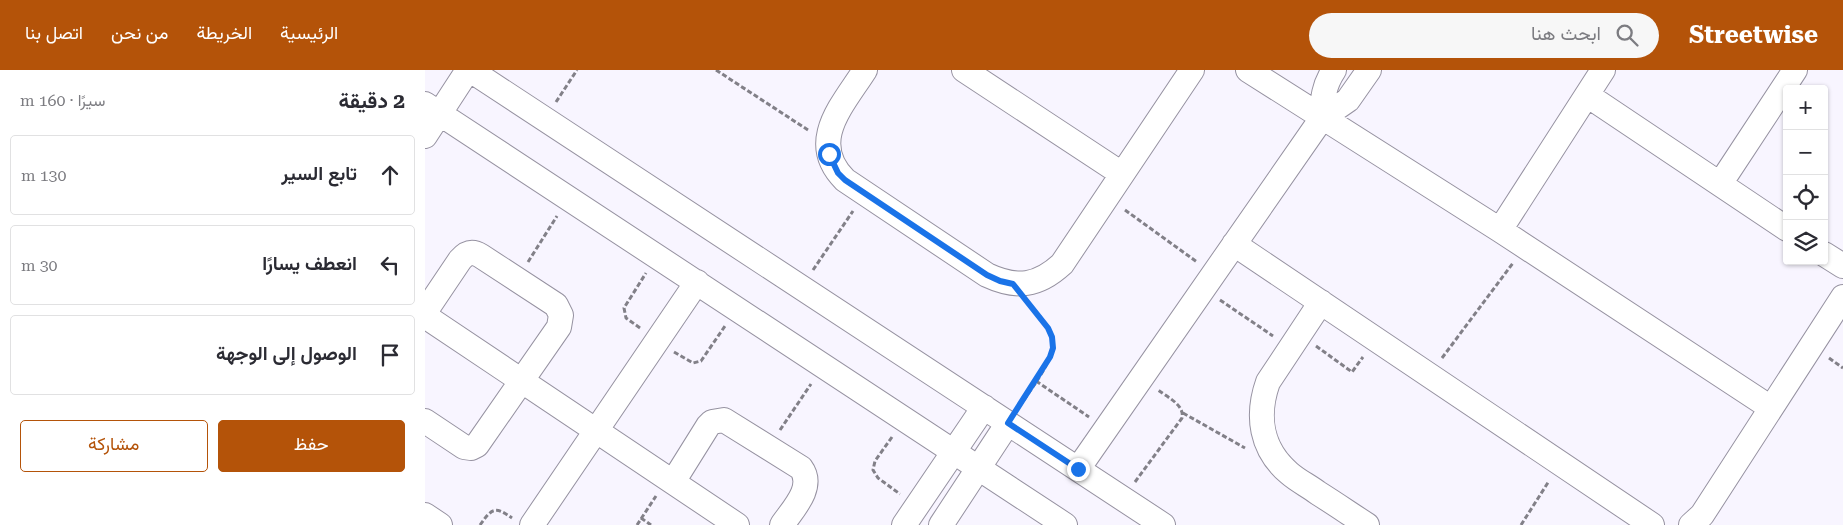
<!DOCTYPE html>
<html lang="ar">
<meta charset="utf-8">
<style>
body{margin:0;font-family:"Roboto Serif",Vazirmatn,serif;background:#f7f7f7;color:#2b2b33;direction:rtl}
.controls{position:absolute;right:15px;top:15px;display:grid;overflow:hidden;border-radius:5px;box-shadow:0 1px 4px #0004}
.controls button{width:45px;height:45px;display:grid;place-items:center;padding:0;border:0;border-bottom:1px solid #e1e1e2;background:#fff;color:#2b2b33;font:25px sans-serif}
.stop{position:absolute;width:15px;height:15px;margin:-11px;border:4px solid #1a73e8;border-radius:50%;background:#fff}
.stop.end{background:#1a73e8;border-color:#fff;box-shadow:0 1px 5px #0008}
.list{margin:0;padding:0;list-style:none}
h2{display:flex;justify-content:space-between;align-items:center;height:65px;margin:0;padding:0 20px;font-size:21px}
h2 small{font-size:16px;font-weight:400;color:#7c7c81}
.list li{display:grid;grid-template-columns:32px 1fr auto;gap:15px;align-items:center;box-sizing:border-box;height:80px;margin:0 10px 10px;padding:0 10px;border:1px solid #e1e1e2;border-radius:5px}
.list b{display:block;font-size:19px;white-space:nowrap}
.list em{font-size:16px;font-style:normal;color:#7c7c81}
.actions{display:flex;gap:10px;padding:15px 20px}
.actions a{flex:1;padding:11px 0;border:1px solid #b45309;border-radius:5px;text-align:center;font-size:18px;color:#b45309}
.actions .main{background:#b45309;color:#fff}
.icon{flex:none;width:28px;height:28px;fill:none;stroke:currentColor;stroke-width:2;stroke-linecap:round;stroke-linejoin:round}
.map{position:relative;flex:none;width:1418px;height:455px;overflow:hidden;direction:ltr}
header{display:flex;align-items:center;gap:30px;box-sizing:border-box;height:70px;padding:0 25px;background:#b45309;color:#fff}
header strong{font-size:24px}
nav{display:flex;gap:28px;margin-inline-start:auto;font-size:18px}
.search{width:350px;height:45px;background:#f7f7f7;display:flex;align-items:center;gap:12px;box-sizing:border-box;padding:0 18px;border-radius:28px;color:#7c7c81;font-size:19px}
main{display:flex}
aside{flex:1;background:#fff}
.map>svg:first-child{display:block}
</style>
<header>
<strong>Streetwise</strong>
<div class="search"><svg class="icon" aria-label="search" viewBox="0 0 24 24"><circle cx="10" cy="10" r="6"/><path d="M15 15l6 6"/></svg>ابحث هنا</div>
<nav><a>الرئيسية</a><a>الخريطة</a><a>من نحن</a><a>اتصل بنا</a></nav>
</header>
<main>
<div class="map">
<svg width="1418" height="455" viewBox="0 0 1418 455">
<rect width="100%" height="100%" fill="#f8f5ff"/>
<g fill="none" stroke-linecap="round" stroke-linejoin="round">
<defs>
<path id="minor" d="M45,0l693,455
M440,0c-23,36 -58,72 -20,110l142,95c30,14 51,11 75,-11l130,-194
M539,0l158,104
M823,0l252,160 271,178
M1162,25l200,134
M0,34l640,421
M897,48c0,-19 2,-33 12,-48
M0,66l43,-66
M1295,114l75,-114
M1075,160l103,-160
M809,174l418,281
M1399,184l19,12
M896,232l-53,80c-12,34 -7,67 21,91 9,8 20,13 29,20 16,10 32,21 49,32
M0,242l35,-52c7,-8 13,-9 21,-4l75,49 5,10 -2,12 -82,118 -6,3 -7,-1 -39,-26
M0,246l312,209
M653,399l244,-351 26,-18 21,-30
M248,412l35,-56 4,-4 12,-2 77,48c14,19 -8,41 -19,57
M0,445l15,10
M107,455l165,-243
M479,455l80,-118
M516,455l67,-102
M1266,455l11,-10 141,-218"/>
</defs>
<!-- minor casing -->
<use href="#minor" stroke="#9692a1" stroke-width="26"/>
<!-- path -->
<path stroke="#828088" stroke-width="3" stroke-dasharray="5 2.5" stroke-linecap="butt" d="M291,0l92,60
M131,32l21,-32
M700,140l72,52
M103,192l29,-46
M388,200l40,-59
M795,230l53,36
M215,258l-14,-10 -2,-10 22,-35
M891,276l36,26 11,-15
M249,282l19,11 8,-2 24,-35
M1017,288l71,-95
M1404,288l14,10
M611,311l53,36
M595,336c11,-18 38,-49 32,-70 -4,-12 -15,-23 -23,-32
M758,343l62,35
M355,360l31,-46
M467,367l-17,24 -2,9 5,8 22,16
M710,412l47,-64c3,-13 -15,-21 -24,-28
M216,448l10,7
M55,455c12,-17 15,-19 32,-7
M212,455l19,-29
M1096,455l28,-44"/>
<!-- minor -->
<use href="#minor" stroke="#fff" stroke-width="24"/>
</g>
<g fill="none" stroke-linecap="round" stroke-linejoin="round">
<!-- route -->
<path stroke="#1a73e8" stroke-width="6" d="M404,84l9,19 7,7 142,95 13,6 13,3 35,44 4,9 1,11 -3,9 -42,66 70,46"/>
</g>
</svg>
<div class="controls">
<button>+</button>
<button>−</button>
<button><svg class="icon" aria-label="locate" viewBox="0 0 24 24"><circle cx="12" cy="12" r="6"/><path d="M12 2v4M12 18v4M2 12h4M18 12h4"/></svg></button>
<button><svg class="icon" aria-label="layers" viewBox="0 0 24 24"><path d="M12 4l9 5-9 5-9-5zM3 14l9 5 9-5"/></svg></button>
</div>
<div class="stop" style="left:404px;top:84px"></div>
<div class="stop end" style="left:653px;top:399px"></div>
</div>
<aside>
<h2>2 دقيقة<small>سيرًا · 160 m</small></h2>
<ul class="list">
<li><svg class="icon" aria-label="ahead" viewBox="0 0 24 24"><path d="M12 20V5M6 11l6-6 6 6"/></svg><div><b>تابع السير</b></div><em>130 m</em></li>
<li><svg class="icon" aria-label="left" viewBox="0 0 24 24"><path d="M17 20v-9H6M10 6l-5 5 5 5"/></svg><div><b>انعطف يسارًا</b></div><em>30 m</em></li>
<li><svg class="icon" aria-label="arrive" viewBox="0 0 24 24"><path d="M6 21V4h12l-3 4 3 4H6"/></svg><div><b>الوصول إلى الوجهة</b></div></li>
</ul>
<div class="actions"><a class="main">حفظ</a><a>مشاركة</a></div>
</aside>
</main>
